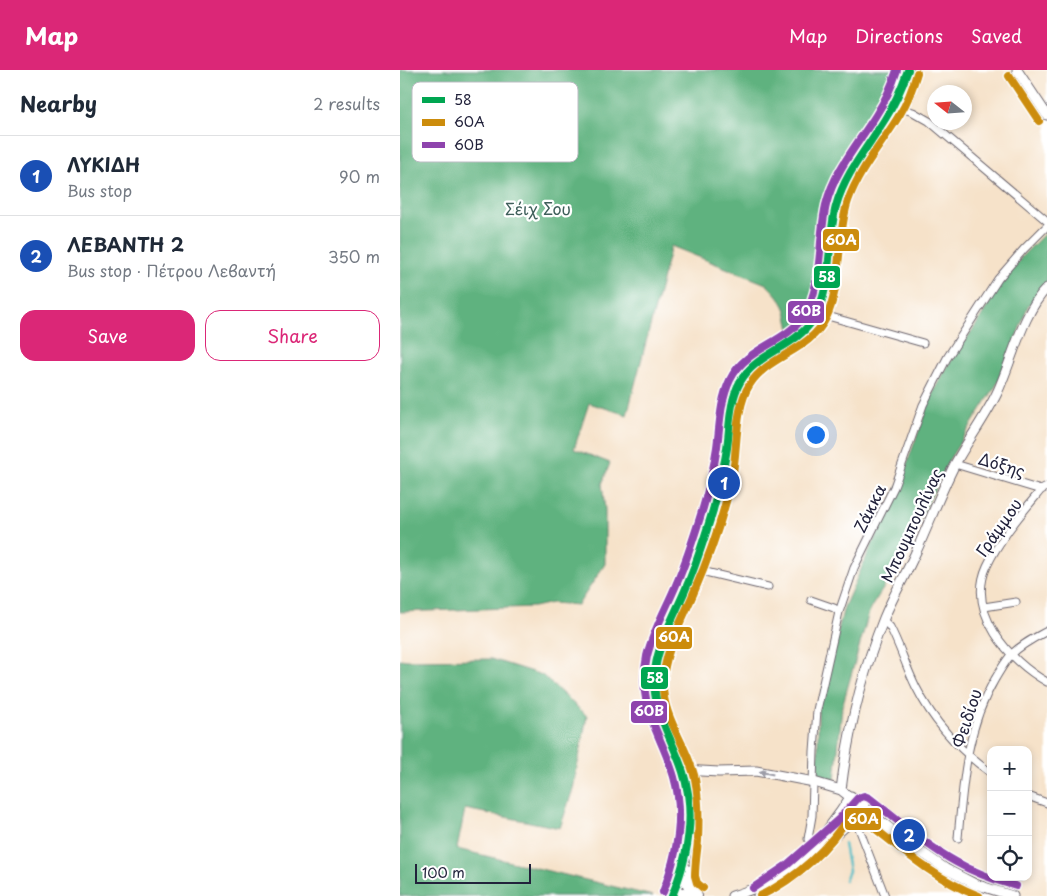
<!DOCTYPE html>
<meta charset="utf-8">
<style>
body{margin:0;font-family:"Playpen Sans",sans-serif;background:#f2f2f3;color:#1f2937}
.controls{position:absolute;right:15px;bottom:15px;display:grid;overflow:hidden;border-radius:10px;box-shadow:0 2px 8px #0003}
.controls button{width:45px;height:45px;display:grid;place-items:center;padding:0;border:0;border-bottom:1px solid #e0e1e3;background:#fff;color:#1f2937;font:25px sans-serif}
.compass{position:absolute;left:527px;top:15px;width:45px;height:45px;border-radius:50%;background:#fff;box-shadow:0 2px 8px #0003;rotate:287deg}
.scale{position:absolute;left:15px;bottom:12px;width:116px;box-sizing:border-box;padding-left:5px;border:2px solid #22223b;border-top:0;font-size:14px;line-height:18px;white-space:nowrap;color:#22223b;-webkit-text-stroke:4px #fff;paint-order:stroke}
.you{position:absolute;left:415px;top:364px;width:18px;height:18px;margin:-12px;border:4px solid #fff;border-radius:50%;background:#1a73e8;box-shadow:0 0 0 8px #1a73e833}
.badge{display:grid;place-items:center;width:32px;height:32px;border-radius:50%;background:#db2777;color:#fff;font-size:16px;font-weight:700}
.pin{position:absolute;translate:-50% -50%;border:2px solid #fff;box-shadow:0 1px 5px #0006}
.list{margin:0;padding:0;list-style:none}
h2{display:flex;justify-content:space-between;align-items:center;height:65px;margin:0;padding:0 20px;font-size:21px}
h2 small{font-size:16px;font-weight:400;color:#747a83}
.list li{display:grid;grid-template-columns:32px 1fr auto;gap:15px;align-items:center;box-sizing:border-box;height:80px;padding:0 20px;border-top:1px solid #e0e1e3}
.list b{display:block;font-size:19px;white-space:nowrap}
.list p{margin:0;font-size:16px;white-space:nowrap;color:#747a83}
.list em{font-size:16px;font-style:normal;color:#747a83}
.actions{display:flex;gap:10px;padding:15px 20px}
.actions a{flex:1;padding:11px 0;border:1px solid #db2777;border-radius:15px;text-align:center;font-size:18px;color:#db2777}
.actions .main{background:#db2777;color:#fff}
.icon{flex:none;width:28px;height:28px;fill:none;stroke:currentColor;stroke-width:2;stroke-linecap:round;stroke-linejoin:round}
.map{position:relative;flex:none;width:647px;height:826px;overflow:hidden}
header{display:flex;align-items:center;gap:30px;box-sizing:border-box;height:70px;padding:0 25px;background:#db2777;color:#fff}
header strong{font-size:24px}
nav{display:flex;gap:28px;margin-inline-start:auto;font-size:18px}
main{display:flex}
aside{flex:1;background:#fff}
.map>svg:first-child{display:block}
</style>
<header>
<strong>Map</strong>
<nav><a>Map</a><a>Directions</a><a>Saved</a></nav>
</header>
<main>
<aside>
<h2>Nearby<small>2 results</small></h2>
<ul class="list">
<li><span class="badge" style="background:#1a4fb4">1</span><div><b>ΛΥΚΙΔΗ</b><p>Bus stop</p></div><em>90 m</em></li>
<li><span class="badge" style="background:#1a4fb4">2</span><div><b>ΛΕΒΑΝΤΗ 2</b><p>Bus stop · Πέτρου Λεβαντή</p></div><em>350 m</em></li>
</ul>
<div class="actions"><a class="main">Save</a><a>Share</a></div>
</aside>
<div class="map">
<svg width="647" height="826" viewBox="0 0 647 826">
<rect width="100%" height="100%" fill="#fff"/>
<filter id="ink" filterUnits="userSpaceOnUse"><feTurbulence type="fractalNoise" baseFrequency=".02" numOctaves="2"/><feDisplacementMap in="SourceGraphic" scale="10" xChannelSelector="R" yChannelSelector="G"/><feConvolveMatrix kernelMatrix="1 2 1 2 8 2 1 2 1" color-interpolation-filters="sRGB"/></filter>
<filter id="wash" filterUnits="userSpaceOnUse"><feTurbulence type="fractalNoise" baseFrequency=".0096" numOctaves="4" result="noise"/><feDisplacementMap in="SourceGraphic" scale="20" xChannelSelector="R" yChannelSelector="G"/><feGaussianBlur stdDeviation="1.12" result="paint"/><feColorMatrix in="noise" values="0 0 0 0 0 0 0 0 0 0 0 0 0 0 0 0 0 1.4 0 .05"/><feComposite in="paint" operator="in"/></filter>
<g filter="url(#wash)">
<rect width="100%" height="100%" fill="#f6e2c9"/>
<!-- forest -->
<path fill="#5fb27f" stroke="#406a5d" d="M0,0h498c-17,49 -61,87 -73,138 -4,22 -5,43 -7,65 -2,15 -1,32 -10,44 -4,7 -11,11 -17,15 -2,-6 -3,-11 -4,-17 -2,-13 -13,-23 -21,-31l-95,-38 -44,169 -38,-12 -15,46 36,14 -8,21 3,26v54l-27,41 -26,-2 -18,4 -134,5z
M647,161v52l-19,23 -27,72 -52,82 -52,107 -27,42 -28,98 -7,73 -17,-5v-66l26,-102 57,-127 30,-83 14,-28 31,-44 25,-41 22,-29z
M0,589l7,1 84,-1 51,16 45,41 -14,73 -13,39 -95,-19 -8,40 196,47h-253z"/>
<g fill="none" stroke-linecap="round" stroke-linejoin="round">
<!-- stream -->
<path stroke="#50bec8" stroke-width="2.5" d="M444,774l5,27 -4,9"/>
</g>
</g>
<g filter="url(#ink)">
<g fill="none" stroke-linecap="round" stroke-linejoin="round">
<defs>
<path id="minor" d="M493,36l20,6 16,9 118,100
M417,243l106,30
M555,394l86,26
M647,417l-6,3c-19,23 -41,48 -54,76 -21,46 22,95 60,116
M293,499l75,18
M411,530l23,8 5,4
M584,537l32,-5
M483,550l7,7c10,19 16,40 26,60 17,34 44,64 75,86
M628,726l19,7
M455,748l30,78
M558,768c5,-54 8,-110 37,-159 5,-8 10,-18 17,-25 10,-10 22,-16 35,-23
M408,769l4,-23 2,-65 3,-41 22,-98 15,-44 40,-81 29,-82 24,-47 51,-79 26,-30 23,-23"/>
<path id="tertiary" d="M617,0l30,45
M283,700l36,2 37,-1 58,11 27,8 73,57 32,22 29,15 38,12
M441,720c7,-58 21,-117 43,-172 9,-22 21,-42 31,-64 14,-30 25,-61 40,-90 13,-24 30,-46 42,-71 15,-32 26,-82 50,-105
M275,820l15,6
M332,826c52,-14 91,-55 119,-100
M358,826l35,-23 53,-47 18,-20"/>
<path id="secondary" d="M286,799c-1,11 1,20 11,27
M272,826c16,-35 24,-87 11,-124 -14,-43 -38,-64 -26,-113 6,-25 19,-48 29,-71 11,-28 21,-57 29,-86 5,-18 9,-36 12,-54 3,-21 2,-46 13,-66 15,-29 55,-34 72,-61 18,-27 16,-82 24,-115 10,-37 38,-66 56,-98 7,-12 12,-26 16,-38"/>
</defs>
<!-- minor casing -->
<use href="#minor" stroke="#6c656d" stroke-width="9"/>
<!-- tertiary casing -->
<use href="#tertiary" stroke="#6c656d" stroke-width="11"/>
<!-- secondary casing -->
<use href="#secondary" stroke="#6c656d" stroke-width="12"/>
<!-- minor -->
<use href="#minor" stroke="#fff" stroke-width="7"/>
<!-- tertiary -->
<use href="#tertiary" stroke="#fff" stroke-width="9"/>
<!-- secondary -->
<use href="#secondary" stroke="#fff" stroke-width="10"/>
<defs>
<path id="bus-1" d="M272,826c16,-39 24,-83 11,-124 -14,-44 -38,-68 -25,-117 7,-24 19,-45 28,-67 11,-25 19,-52 27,-78 5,-20 11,-41 14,-62 3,-22 2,-46 13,-66 16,-29 54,-34 72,-61 22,-33 14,-78 24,-115 9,-33 32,-59 49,-87 10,-15 17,-32 23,-49"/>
<path id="bus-2" d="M609,6l30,45
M303,818l-6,-5 -2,-7c0,-12 2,-23 3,-35 1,-20 1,-42 -3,-62 -7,-33 -33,-61 -32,-96 1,-32 19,-62 31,-91 16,-37 29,-75 38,-114 6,-28 2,-70 18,-94 19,-29 60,-33 76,-66 16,-32 10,-81 22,-117 11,-32 35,-58 52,-87 8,-13 13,-27 17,-41
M360,826c39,-19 70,-49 93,-85 40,31 78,67 126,85"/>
<path id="bus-3" d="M353,818l34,-23 52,-46 19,-21 6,-2 5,2c29,22 55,46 87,64 19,11 39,18 60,24
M263,822c14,-36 22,-76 11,-115 -13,-45 -38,-69 -27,-121 6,-25 19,-47 29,-71 11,-25 19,-51 27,-77 6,-20 11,-41 14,-61 3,-23 3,-46 13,-67 16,-33 55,-36 74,-64 19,-30 14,-77 22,-111 8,-34 32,-61 50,-90 9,-14 16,-29 21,-45"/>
</defs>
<!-- bus-1 casing -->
<use href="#bus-1" stroke="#fff" stroke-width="11"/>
<!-- bus-2 casing -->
<use href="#bus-2" stroke="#fff" stroke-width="11"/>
<!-- bus-3 casing -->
<use href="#bus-3" stroke="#fff" stroke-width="11"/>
<!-- bus-1 -->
<use href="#bus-1" stroke="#00a651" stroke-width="8"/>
<!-- bus-2 -->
<use href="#bus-2" stroke="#cc8c0c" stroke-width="8"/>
<!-- bus-3 -->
<use href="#bus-3" stroke="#8e44ad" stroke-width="8"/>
</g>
<!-- one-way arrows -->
<defs><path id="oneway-solid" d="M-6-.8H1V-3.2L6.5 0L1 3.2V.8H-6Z" transform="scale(1.25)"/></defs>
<use fill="#9c9ca7" href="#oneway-solid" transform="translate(366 703) rotate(-169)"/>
</g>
<g text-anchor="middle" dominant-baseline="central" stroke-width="4.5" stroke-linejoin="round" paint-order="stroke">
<!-- park labels -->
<g font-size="16" fill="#3f5f5b" stroke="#fff">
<text x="138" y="138">Σέιχ Σου</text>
</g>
<!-- street labels -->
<g font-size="16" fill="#22223b" stroke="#fff">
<text transform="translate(602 394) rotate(17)">Δόξης</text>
<text transform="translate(469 438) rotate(-64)">Ζάκκα</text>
<text transform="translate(511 455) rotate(-65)">Μπουμπουλίνας</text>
<text transform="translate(598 457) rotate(-55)">Γράμμου</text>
<text transform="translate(566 648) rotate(-72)">Φειδίου</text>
</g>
</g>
<!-- legend -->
<rect x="12" y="12" width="166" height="80" rx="8" fill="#fff" stroke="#bdbdc4" stroke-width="1"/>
<rect x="22" y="27" width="23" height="6" fill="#00a651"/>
<rect x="22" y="49" width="23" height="7" fill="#cc8c0c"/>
<rect x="22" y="72" width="23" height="6" fill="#8e44ad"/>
<g font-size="14" fill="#22223b">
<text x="54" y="35">58</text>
<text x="54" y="57">60Α</text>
<text x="54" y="80">60Β</text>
</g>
<g stroke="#fff" stroke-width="2">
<rect x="422" y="158" width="38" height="24" rx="5" fill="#cc8c0c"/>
<rect x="413" y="195" width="28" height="24" rx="5" fill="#00a651"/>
<rect x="387" y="230" width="38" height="24" rx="5" fill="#8e44ad"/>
<rect x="255" y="556" width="38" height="24" rx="5" fill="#cc8c0c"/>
<rect x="240" y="596" width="29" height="24" rx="5" fill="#00a651"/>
<rect x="230" y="630" width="38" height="24" rx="5" fill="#8e44ad"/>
<rect x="444" y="737" width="38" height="24" rx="5" fill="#cc8c0c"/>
</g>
<g font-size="14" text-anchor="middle" font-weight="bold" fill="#fff">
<text x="441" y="175">60Α</text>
<text x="427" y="212">58</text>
<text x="406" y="246">60Β</text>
<text x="274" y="572">60Α</text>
<text x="255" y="613">58</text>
<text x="249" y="646">60Β</text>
<text x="463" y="754">60Α</text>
</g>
</svg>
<div class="controls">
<button>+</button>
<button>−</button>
<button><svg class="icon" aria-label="locate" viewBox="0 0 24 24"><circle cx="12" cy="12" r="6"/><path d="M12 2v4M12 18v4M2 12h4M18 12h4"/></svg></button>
</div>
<svg class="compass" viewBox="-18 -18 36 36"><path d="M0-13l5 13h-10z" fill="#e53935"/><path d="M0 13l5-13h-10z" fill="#747a83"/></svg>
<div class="scale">100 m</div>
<div class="you"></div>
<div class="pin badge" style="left:324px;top:413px;background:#1a4fb4">1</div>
<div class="pin badge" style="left:509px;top:765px;background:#1a4fb4">2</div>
</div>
</main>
